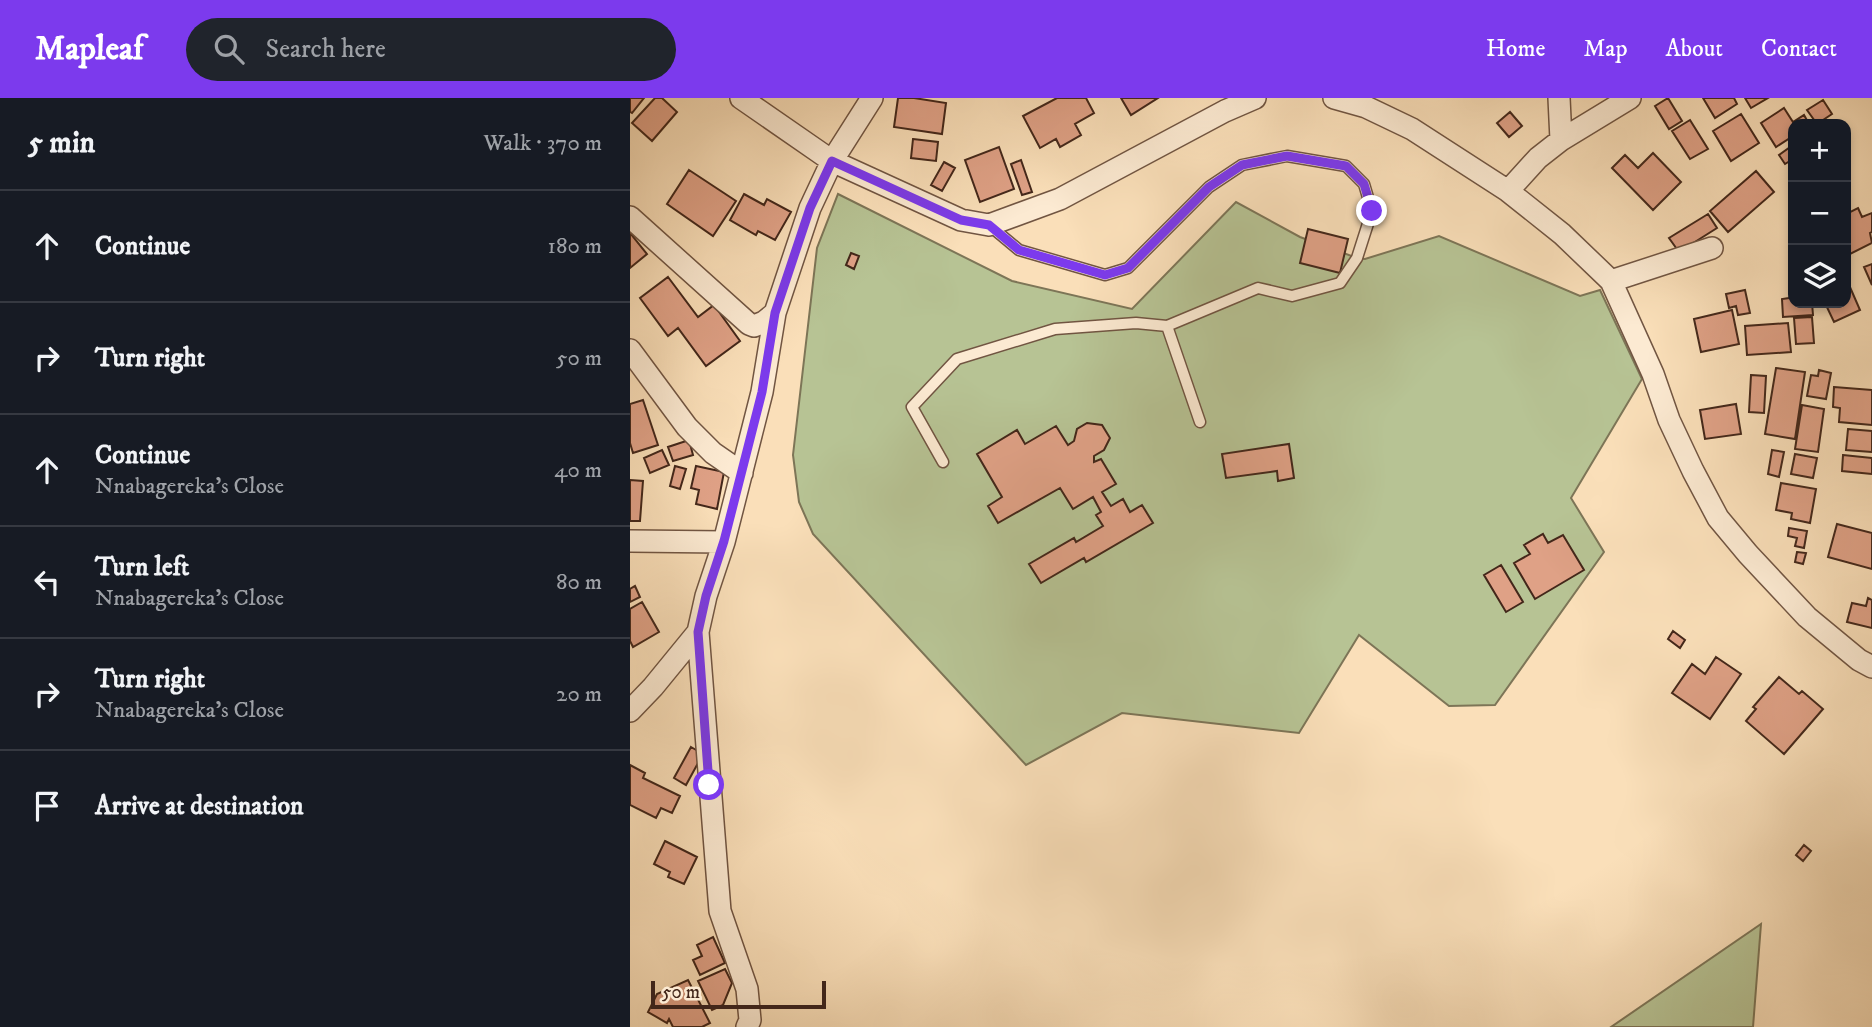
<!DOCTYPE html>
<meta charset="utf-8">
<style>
body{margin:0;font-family:"IM FELL DW Pica",serif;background:#20242c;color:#f1f3f6}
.controls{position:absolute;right:21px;top:21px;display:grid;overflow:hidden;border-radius:14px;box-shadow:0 4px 10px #0003}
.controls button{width:63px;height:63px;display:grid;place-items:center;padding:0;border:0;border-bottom:2px solid #363941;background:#171b24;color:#f1f3f6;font:35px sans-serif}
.scale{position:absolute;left:21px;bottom:18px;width:175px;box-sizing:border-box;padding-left:7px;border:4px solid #43271a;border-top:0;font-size:19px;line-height:24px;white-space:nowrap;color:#43271a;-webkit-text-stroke:5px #fcead2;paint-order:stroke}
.stop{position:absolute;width:21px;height:21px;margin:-16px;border:5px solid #7c3aed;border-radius:50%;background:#fff}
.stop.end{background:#7c3aed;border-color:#fff;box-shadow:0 2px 7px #0008}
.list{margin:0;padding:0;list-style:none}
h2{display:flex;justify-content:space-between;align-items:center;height:91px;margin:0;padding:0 28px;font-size:30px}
h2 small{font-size:23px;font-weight:400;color:#9ea1a6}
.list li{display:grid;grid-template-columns:46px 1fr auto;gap:21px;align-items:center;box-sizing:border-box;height:112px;padding:0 28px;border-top:2px solid #363941}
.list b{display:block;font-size:26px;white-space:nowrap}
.list p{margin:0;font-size:23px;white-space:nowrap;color:#9ea1a6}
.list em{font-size:23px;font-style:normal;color:#9ea1a6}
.icon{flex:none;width:38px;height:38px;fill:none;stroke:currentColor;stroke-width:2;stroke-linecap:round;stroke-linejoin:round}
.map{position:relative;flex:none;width:1242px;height:929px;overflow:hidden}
header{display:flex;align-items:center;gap:42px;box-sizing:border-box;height:98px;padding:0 35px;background:#7c3aed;color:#fff}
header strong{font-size:33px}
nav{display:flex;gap:38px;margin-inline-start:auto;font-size:24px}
.search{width:490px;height:63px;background:#20242c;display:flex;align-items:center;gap:18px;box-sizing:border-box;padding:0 24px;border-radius:38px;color:#9ea1a6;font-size:26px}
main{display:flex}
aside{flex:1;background:#171b24}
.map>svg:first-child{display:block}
</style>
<header>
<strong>Mapleaf</strong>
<div class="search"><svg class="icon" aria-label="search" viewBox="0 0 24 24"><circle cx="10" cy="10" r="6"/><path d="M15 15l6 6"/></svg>Search here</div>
<nav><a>Home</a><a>Map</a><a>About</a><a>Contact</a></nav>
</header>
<main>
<aside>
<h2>5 min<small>Walk · 370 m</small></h2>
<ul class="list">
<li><svg class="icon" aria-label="ahead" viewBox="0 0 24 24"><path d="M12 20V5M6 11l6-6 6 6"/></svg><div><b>Continue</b></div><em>180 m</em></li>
<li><svg class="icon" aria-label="right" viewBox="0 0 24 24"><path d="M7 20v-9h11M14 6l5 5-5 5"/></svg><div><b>Turn right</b></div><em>50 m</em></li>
<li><svg class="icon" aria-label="ahead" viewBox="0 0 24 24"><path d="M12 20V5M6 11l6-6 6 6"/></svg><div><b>Continue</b><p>Nnabagereka's Close</p></div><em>40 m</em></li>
<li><svg class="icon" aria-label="left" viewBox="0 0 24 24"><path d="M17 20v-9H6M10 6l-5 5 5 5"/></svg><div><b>Turn left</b><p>Nnabagereka's Close</p></div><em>80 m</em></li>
<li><svg class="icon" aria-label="right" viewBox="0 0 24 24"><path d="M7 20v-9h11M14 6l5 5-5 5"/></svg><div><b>Turn right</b><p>Nnabagereka's Close</p></div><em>20 m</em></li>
<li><svg class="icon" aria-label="arrive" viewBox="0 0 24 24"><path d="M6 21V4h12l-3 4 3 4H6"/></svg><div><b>Arrive at destination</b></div></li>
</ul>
</aside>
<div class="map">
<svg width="1242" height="929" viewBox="0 0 1242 929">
<rect width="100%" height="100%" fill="#fadfb9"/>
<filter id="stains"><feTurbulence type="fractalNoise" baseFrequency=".00286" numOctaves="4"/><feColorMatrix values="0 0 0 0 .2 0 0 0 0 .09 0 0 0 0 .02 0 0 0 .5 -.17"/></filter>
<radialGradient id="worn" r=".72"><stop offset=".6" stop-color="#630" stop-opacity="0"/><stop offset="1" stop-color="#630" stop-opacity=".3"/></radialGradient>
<!-- green -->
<path fill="#b7c394" stroke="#7d7557" stroke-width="2" d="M208,96l174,87 120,28 104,-107 64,35 57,21 8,1 74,-23 141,60 20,-6 42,89 -71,119 33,54 -109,153 -46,1 -90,-71 -60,98 -177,-20 -96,52 -213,-231 -14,-32 -6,-47 24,-207z
M1131,826l-8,103h-142z"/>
<!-- building -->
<path fill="#dfa186" stroke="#43271a" stroke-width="2" d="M0,0h14l-12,15 -2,-1z
M25,0h7l15,14 -25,29 -20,-18z
M268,0h16l32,5 -4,31 -48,-7z
M427,0h29l8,15 -19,11 6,11 -21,12 -4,-8 -16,9 -17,-32z
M491,0h37l-27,17z
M1038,0l14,23 -13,8 -14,-23z
M1073,0h31l3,6 -22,14z
M1115,0h23l-17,10z
M1193,2l9,14 -15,10 -10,-14z
M1154,10l9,14 11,-7 5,9h-16v12l-17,11 -15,-24z
M880,14l12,14 -13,11 -12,-14z
M1111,16l18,29 -28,18 -18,-30z
M1060,22l18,29 -18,10 -18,-28z
M283,41l25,3 -2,19 -25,-3z
M1163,47v14l-8,5 -6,-9z
M369,49l15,42 -34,13 -15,-42z
M1023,55l28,29 -28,28 -41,-42 13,-13 13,13z
M391,62l11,32 -10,3 -11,-31z
M314,64l11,6 -13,23 -11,-6z
M59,72l47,31 -23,35 -46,-32z
M1126,73l18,21 -46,40 -18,-21z
M114,96l20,11 3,-6 24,13 -16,28 -17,-9 -2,4 -26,-15z
M1228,110l4,9 10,-4v19l-2,1 2,10 -24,12 -2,-4v-37z
M1078,116l9,14 -38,24 -10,-14z
M678,131l40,10 -8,34 -40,-10z
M0,135l17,21 -17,14z
M221,155l8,3 -5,13 -8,-4z
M1242,166v21l-8,-18z
M38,179l30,40 16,-12 26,36 -34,25 -28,-38 -10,8 -28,-38z
M1216,180l14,32 -26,12 -9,-19h21z
M1115,192l5,23 -12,2 -2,-9 -7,2 -3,-14z
M1163,193v12h19l1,12 -30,2 -1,-18 7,-1z
M1102,212l7,34 -38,8 -7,-33z
M1182,219l2,26 -18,1 -2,-26z
M1158,225l3,29 -44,3 -2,-29z
M1146,270l29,4 -10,67 -30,-5z
M1189,272l12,3 -5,26 -19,-3 4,-21 7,1z
M1121,277l15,1 -2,37 -15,-1z
M1204,289l38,3v35l-33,-3 1,-14 -7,-1z
M13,302l15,45 -25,8 -3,-10v-39z
M1106,306l5,30 -36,5 -5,-29z
M1172,307l22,4 -6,43 -23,-3z
M457,325l15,2 8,13 -6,12 -10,6v6l7,-3 15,25 -14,8 9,14 12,-7 7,13 12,-7 11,18 -67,39 -2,-4 -43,25 -12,-19 45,-26 2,4 27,-16 -7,-11 5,-3 -8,-15 -20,12 -13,-21 -62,35 -10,-17 14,-9 -25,-43 40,-24 8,14 31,-18 12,19 6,-4 3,-12z
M1218,331l24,2v21l-26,-2z
M59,342l4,15 -20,6 -5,-14z
M659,346l5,34 -16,3 -1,-10 -51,7 -4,-24z
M32,352l7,15 -19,8 -6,-15z
M1142,352l12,2 -5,25 -11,-3z
M1165,356l22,4 -4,20 -22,-4z
M1213,357l29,3v16l-30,-3z
M45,368l11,3 -6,20 -10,-3z
M66,368l28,6 -7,37 -21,-5 3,-14 -8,-2z
M0,382l13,1 -3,40h-10z
M1151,385l35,6 -6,34 -19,-4 1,-6 -16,-3z
M1207,426l35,9v36l-44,-12z
M1159,430l18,3 -3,17 -9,-2 2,-8 -9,-2z
M913,436l5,9 15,-8 21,35 -49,29 -21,-36 16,-9 -6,-9z
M1167,454l9,1 -3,11 -8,-2z
M871,467l22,37 -17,10 -22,-37z
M5,488l5,11 -10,5v-13z
M1238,500l4,2v28l-25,-6 5,-19 14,3z
M12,504l17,30 -26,15 -3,-6v-32z
M1043,533l12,9 -5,8 -12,-9z
M1086,559l25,17 -31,45 -38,-26 20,-29 13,10z
M1149,579l20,17 3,-3 21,18 -39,45 -38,-33 10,-12 -3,-2z
M61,649l12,7 -17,31 -12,-7z
M0,667l15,8 -2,5 37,18 -8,17 -11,-5 -5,10 -26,-13z
M35,743l32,16 -13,27 -16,-7 2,-5 -16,-8z
M1174,747l7,6 -8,10 -7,-6z
M83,839l12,26 -25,12 -7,-15 9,-4 -5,-11z
M95,871l7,14 -9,22 -11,5 -14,-29z
M58,882l22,43 -8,4h-29l-4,-8 -2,4 -19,-11 9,-18z"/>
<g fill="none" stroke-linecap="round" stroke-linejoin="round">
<defs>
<path id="lane" d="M537,228l33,96
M313,364l-31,-55 45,-48 98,-30 81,-6 31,3 91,-38 34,8 48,-13 17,-25 15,-47 -8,-27 -18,-18 -59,-10 -45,9 -33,22 -81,81 -23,7 -86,-25 -30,-25"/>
<path id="street" d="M111,0l91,63 129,59 28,5 71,-26 165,-88 30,-13
M704,0l32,9 46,22 96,62 54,43 49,47 42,93 16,46 24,51 25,47 30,36 59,63 52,43 13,7
M929,0l2,42
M878,93l30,-33 23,-18 69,-42
M0,119l119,107 5,2 10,-4 11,-9
M981,183l101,-33
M0,252l57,77 26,26 29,20
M0,443l94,1 38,-150 13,-79 35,-105 22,-47 40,-63
M94,444l-18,54 -8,36 22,279 27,78 3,31 -3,7
M0,613l23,-24 45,-55"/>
</defs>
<!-- lane casing -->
<use href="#lane" stroke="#715542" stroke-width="13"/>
<!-- street casing -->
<use href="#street" stroke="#715542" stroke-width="24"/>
<!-- lane -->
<use href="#lane" stroke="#fcead2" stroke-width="10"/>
<!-- street -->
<use href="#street" stroke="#fcead2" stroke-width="21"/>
</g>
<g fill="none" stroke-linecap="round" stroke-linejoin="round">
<!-- route -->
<path stroke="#7c3aed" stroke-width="9" d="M79,687l-11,-153 8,-36 18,-55 38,-149 13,-79 35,-105 22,-47 129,59 28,5 30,25 86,25 23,-7 81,-81 33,-22 45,-9 59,10 18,18 8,27"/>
</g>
<rect width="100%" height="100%" filter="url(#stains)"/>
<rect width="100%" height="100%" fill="url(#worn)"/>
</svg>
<div class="controls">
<button>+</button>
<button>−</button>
<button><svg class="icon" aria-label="layers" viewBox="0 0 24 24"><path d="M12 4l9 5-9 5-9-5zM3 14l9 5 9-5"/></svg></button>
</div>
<div class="scale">50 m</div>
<div class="stop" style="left:79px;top:687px"></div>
<div class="stop end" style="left:742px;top:113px"></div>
</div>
</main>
